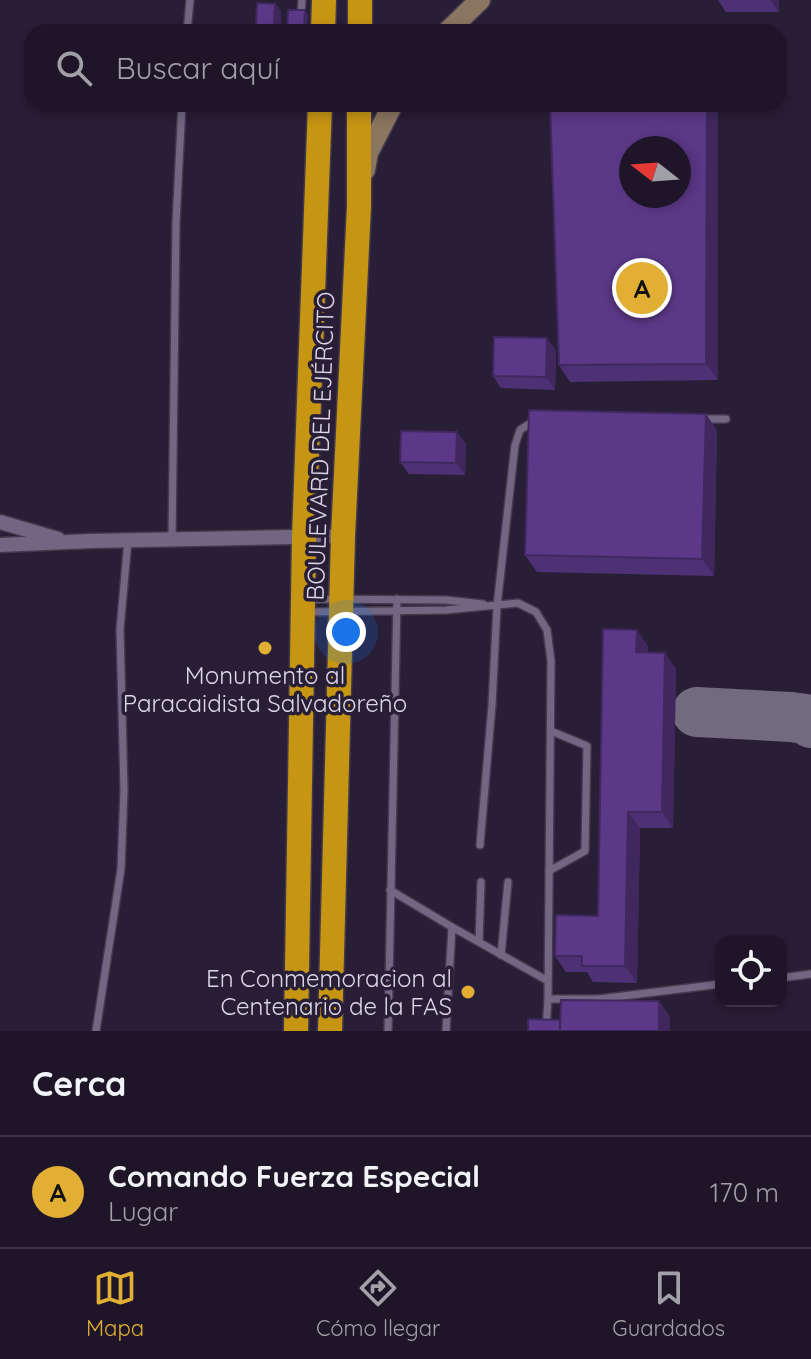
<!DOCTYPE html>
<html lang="es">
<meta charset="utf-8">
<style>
body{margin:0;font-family:Quicksand,sans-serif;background:#261f30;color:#f1f3f6}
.controls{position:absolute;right:24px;bottom:24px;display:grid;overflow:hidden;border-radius:16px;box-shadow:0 4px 12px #0003}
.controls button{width:72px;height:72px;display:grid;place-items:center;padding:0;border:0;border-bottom:2px solid #3c3545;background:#1e1628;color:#f1f3f6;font:40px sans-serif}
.compass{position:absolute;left:619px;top:136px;width:72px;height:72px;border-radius:50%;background:#1e1628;box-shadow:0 4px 12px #0003;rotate:287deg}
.you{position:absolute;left:346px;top:632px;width:28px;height:28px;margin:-20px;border:6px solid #fff;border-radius:50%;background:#1a73e8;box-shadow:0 0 0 12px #1a73e833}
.badge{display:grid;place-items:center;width:52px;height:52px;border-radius:50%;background:#e2af34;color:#111;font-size:26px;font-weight:700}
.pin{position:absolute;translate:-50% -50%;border:4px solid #fff;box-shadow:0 2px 8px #0006}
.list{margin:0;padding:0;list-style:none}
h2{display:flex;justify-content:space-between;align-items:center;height:104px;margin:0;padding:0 32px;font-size:34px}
h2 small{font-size:26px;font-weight:400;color:#a19fa8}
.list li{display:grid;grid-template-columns:52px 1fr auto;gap:24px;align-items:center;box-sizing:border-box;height:112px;padding:0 32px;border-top:2px solid #3c3545}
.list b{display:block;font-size:30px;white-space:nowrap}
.list p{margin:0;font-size:26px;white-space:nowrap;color:#a19fa8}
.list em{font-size:26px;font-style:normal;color:#a19fa8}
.icon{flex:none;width:44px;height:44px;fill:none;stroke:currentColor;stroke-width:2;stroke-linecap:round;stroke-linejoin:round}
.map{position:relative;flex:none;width:811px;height:1031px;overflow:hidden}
.search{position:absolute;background:#1e1628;box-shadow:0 4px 12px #0003;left:24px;right:24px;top:24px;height:88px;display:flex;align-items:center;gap:20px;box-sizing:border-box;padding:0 28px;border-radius:24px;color:#a19fa8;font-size:30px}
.sheet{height:216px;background:#1e1628}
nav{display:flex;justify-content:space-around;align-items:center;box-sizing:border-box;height:112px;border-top:2px solid #3c3545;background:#1e1628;font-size:22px;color:#a19fa8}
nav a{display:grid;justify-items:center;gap:4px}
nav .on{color:#e2af34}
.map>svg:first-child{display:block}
</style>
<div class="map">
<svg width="811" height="1031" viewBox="0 0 811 1031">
<rect width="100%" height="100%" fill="#281e36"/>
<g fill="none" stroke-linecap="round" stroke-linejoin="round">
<!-- taxiway -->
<path stroke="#726a7e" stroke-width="50" d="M697,712l94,5 15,2 5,4"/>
<defs>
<path id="lane" d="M301,14l1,-14
M187,32l3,-32
M701,419h25
M172,539l4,-316 6,-119
M308,599l138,1 37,4
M309,612l137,-2 72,-7 18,9 11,18 4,31 -3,338h50l123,-15
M480,845l12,-140 5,-99 18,-161 5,-15 17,-11
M549,871l36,-20 2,-105 -36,-15
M390,890l62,37 96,54
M479,942l2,-60
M501,955l7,-73
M781,978l30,-4
M96,1031l25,-162 3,-79 -4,-161 8,-89
M388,1031l9,-432
M446,1031l6,-104
M546,1031l2,-32"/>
<path id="street" d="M0,522l58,17
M0,545l91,-4 252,-5"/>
<path id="secondary" d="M447,32l33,-32
M365,170l3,-17 25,-49"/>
<path id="highway" d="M323,32l1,-32
M360,32v-32
M296,1031l8,-494 16,-433
M330,1031l13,-495 16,-330v-102"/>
</defs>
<!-- lane casing -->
<use href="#lane" stroke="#42394d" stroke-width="10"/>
<!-- street casing -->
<use href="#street" stroke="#42394d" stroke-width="17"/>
<!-- secondary casing -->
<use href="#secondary" stroke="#42394d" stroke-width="23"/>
<!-- highway casing -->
<use href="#highway" stroke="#42394d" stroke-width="27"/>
<!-- lane -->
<use href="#lane" stroke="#716783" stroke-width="7"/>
<!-- street -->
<use href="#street" stroke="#716783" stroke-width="14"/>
<!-- secondary -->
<use href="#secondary" stroke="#8a7561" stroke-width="20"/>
<!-- highway -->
<use href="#highway" stroke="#c69512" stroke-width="24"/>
</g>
<!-- wall -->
<path fill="#4e3175" d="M718,0h61v12h-53z
M275,4l6,8 -1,20h-21l-3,-5z
M550,104l168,276 -148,2 -11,-17z
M547,338l9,13 -1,39 -54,-2 -8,-12z
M706,414l11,17 -3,145 -177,-4 -12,-17z
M457,432l9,12 -1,31 -56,-1 -9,-12z
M648,646v7h17l11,16 -3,159h-33l-3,155 -44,-1 -6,-10h-21l-11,-16 43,-40z"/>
<!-- shaded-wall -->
<path fill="#40285f" d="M770,0h9v12z
M275,4l6,8 -1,20h-4l-2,-4z
M305,10l3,5 -1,17h-3z
M707,104h11v276l-12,-16z
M547,338l9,13 -1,39 -9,-13z
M706,414l11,17 -3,145 -12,-17z
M457,432l9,12 -1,31 -9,-12z
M637,630l11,16v23l-12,-17z
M665,653l11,16 -3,159 -11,-16z
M628,812l12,16 -3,155 -12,-17z
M659,1001l11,16v14h-11z"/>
<!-- building -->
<path fill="#5b3988" stroke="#40285f" stroke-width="2" fill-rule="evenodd" d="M257,3l18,1 -1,24 -18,-1z
M288,10h17l-1,22h-17z
M550,104h157l-1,260 -147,1zM631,148h48v48h-48z
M494,337l53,1 -1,39 -53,-1z
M529,410l177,4 -4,145 -177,-4z
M401,431l56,1 -1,31 -56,-1z
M603,629l34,1 -1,22 29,1 -3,159h-34l-3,154h-43v-10h-27l1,-41 42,1z
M561,1000l98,1v30h-99z
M528,1019l32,1v11h-32z"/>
<!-- markers -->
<g fill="#e2af34" stroke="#281e36" stroke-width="3">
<circle cx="265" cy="648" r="8"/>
<circle cx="468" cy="992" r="8"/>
</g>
<g text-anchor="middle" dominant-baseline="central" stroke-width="7" stroke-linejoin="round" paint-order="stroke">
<!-- street labels -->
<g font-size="24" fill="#dcd7e7" stroke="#281e36">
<text transform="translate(320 446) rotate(-88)">BOULEVARD DEL EJÉRCITO</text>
</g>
<!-- poi labels -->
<g font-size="24" fill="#dcd7e7" stroke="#281e36">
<text x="265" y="675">Monumento al<tspan x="265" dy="28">Paracaidista Salvadoreño</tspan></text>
<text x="452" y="978" text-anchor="end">En Conmemoracion al<tspan x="452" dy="28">Centenario de la FAS</tspan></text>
</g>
</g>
</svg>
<div class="controls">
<button><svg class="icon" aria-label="locate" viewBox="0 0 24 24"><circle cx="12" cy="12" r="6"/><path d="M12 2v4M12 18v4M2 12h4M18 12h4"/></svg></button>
</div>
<svg class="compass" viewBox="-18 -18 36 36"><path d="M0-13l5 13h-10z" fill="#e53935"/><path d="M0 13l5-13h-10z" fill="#a19fa8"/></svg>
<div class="you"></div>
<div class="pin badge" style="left:642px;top:288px">A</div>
<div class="search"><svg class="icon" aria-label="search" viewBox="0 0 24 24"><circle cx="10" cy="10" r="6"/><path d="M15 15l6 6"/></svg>Buscar aquí</div>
</div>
<section class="sheet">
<h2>Cerca<small></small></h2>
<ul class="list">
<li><span class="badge">A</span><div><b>Comando Fuerza Especial</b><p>Lugar</p></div><em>170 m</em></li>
</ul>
</section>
<nav>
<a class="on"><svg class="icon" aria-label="map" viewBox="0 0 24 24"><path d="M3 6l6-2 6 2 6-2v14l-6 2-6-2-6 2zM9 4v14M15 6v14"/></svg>Mapa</a>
<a><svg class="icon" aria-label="directions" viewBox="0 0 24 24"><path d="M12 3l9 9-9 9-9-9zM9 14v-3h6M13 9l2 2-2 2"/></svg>Cómo llegar</a>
<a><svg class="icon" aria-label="saved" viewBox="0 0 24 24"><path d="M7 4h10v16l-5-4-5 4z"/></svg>Guardados</a>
</nav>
